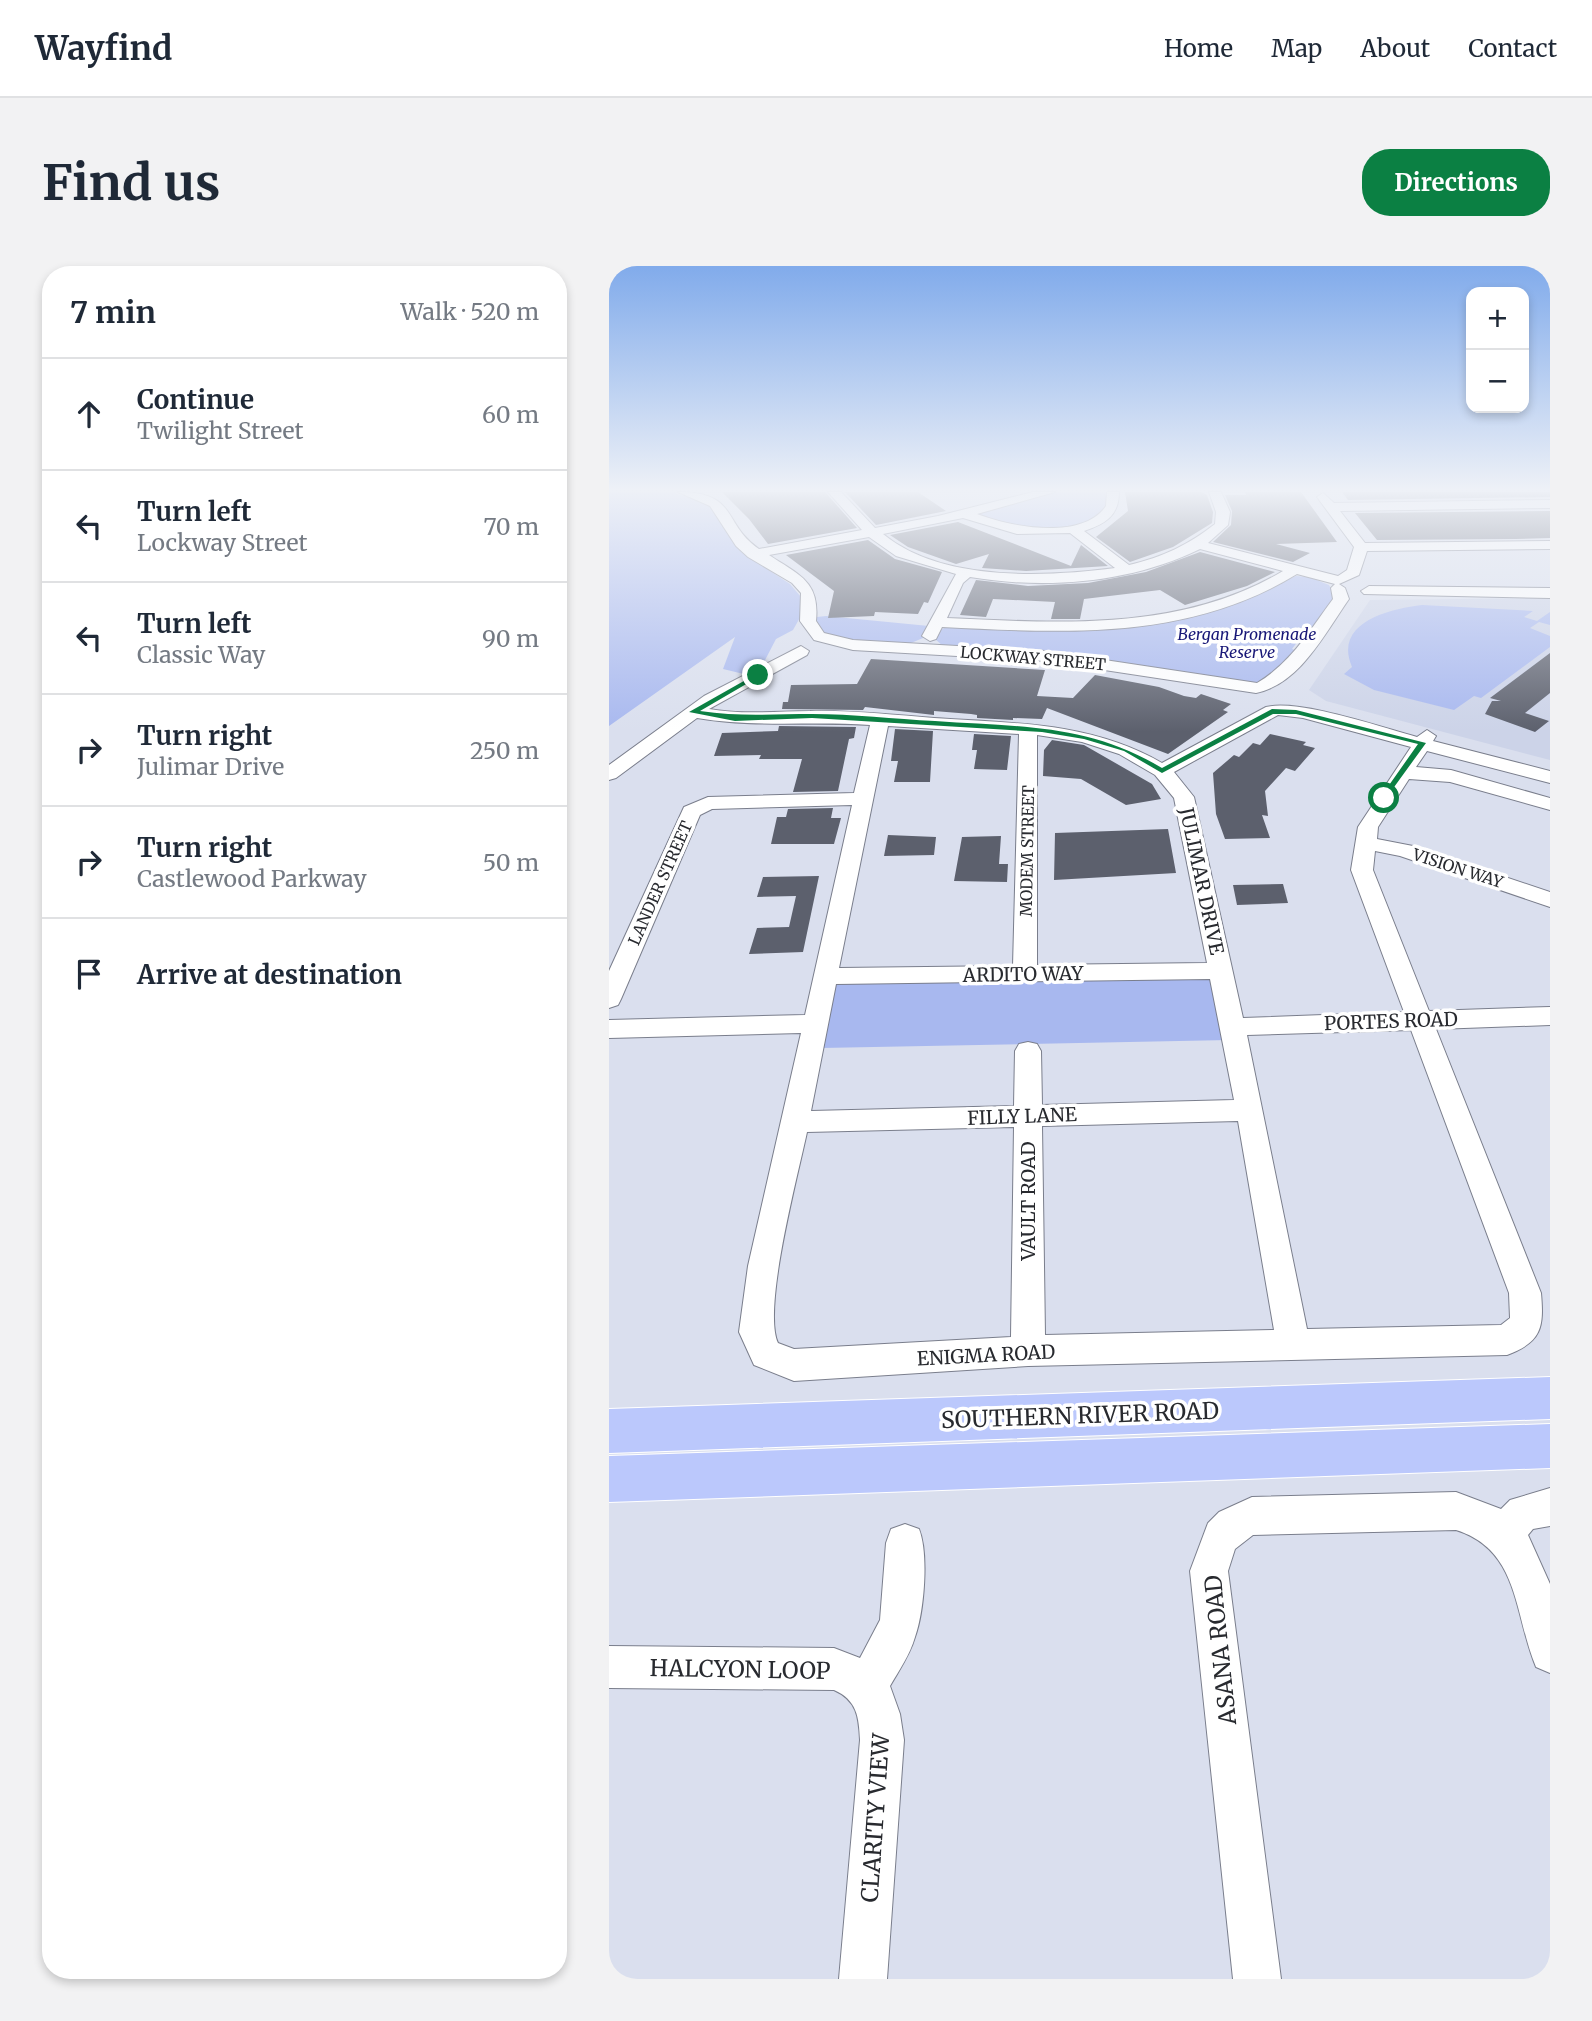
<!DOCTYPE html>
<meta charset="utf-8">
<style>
body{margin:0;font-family:Merriweather,serif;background:#f2f2f3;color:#1f2937}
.controls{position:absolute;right:21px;top:21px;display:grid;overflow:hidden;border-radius:14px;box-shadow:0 4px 10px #0003}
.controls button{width:63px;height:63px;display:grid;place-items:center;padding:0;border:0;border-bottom:2px solid #e0e1e3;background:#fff;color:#1f2937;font:35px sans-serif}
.stop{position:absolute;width:21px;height:21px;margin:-16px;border:5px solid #0b8043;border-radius:50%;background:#fff}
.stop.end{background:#0b8043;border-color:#fff;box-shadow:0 2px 7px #0008}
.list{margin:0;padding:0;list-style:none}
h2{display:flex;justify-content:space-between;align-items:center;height:91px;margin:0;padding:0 28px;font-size:30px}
h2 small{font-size:23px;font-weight:400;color:#747a83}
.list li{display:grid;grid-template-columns:46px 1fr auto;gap:21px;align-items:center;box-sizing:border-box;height:112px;padding:0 28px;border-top:2px solid #e0e1e3}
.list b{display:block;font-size:26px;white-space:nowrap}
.list p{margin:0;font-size:23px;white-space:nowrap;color:#747a83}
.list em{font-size:23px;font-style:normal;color:#747a83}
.icon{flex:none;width:38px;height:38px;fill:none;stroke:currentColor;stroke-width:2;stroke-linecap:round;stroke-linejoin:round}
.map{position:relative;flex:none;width:941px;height:1713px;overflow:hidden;border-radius:28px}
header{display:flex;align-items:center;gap:42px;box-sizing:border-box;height:98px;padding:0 35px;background:#fff;border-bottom:2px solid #e0e1e3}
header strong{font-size:33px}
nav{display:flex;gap:38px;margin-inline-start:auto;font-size:24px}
.intro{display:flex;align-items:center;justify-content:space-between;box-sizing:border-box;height:168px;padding:0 42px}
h1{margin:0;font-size:49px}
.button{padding:18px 32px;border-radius:28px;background:#0b8043;color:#fff;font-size:24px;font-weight:700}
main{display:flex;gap:42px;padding:0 42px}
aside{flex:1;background:#fff;border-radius:28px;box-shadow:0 4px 10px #0003}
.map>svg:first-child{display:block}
</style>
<header>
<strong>Wayfind</strong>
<nav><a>Home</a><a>Map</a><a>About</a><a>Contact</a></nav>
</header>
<div class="intro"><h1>Find us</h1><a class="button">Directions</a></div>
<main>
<aside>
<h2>7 min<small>Walk · 520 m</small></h2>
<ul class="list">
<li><svg class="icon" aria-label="ahead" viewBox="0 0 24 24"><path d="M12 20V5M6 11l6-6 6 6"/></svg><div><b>Continue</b><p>Twilight Street</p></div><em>60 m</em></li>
<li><svg class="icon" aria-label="left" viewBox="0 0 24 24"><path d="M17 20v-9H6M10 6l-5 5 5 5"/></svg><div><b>Turn left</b><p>Lockway Street</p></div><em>70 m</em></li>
<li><svg class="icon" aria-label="left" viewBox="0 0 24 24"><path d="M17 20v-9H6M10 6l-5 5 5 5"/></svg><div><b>Turn left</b><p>Classic Way</p></div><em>90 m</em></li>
<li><svg class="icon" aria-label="right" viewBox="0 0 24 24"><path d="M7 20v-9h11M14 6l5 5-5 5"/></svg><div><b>Turn right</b><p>Julimar Drive</p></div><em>250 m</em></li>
<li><svg class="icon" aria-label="right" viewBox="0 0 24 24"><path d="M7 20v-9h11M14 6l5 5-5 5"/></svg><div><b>Turn right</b><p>Castlewood Parkway</p></div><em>50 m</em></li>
<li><svg class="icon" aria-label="arrive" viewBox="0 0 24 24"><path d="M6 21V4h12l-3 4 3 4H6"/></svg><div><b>Arrive at destination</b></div></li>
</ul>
</aside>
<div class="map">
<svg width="941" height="1713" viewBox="0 0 941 1713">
<rect width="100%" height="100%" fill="#dadfee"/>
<!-- built -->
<path fill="#ccd3e8" d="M941,332v162l-224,-59 -17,-11 61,-90z"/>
<!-- green -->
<path fill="#a8b8ef" d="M0,226h62l40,12 33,50 46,30 11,13 1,17 -9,16 -17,9 -13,25 -15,11 -25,-6 12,-32 -126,89z
M444,226h56l2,12c-30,39 -91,25 -131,12l2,-4z
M687,310l13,1 20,8 6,11 -33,46 -4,-1 -6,8 3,1 -16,22 -21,13 -175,-29 -140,-10 -8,-7 3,-8 9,-4 122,2 158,-23z
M813,339l111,6 -9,6 13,4 13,-9v13l-11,-3 -9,6 20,8v11l-69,51 -7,-2 -20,14 -80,-20 -30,-16 8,-7c-19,-44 36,-58 70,-62z
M217,350l103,10 -6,12 -12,5 -83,-5 -12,-11 1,-10z
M608,709l12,65 -408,8 13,-66z"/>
<!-- building -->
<path fill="#5c606d" d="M113,226h103l32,36 -89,16 -19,-25z
M236,226h73l28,19 -70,14z
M516,226h76l6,3 6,17 -1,11 -39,24 -43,15 -34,-25 32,-26z
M636,226h56l36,50 -61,2 34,9 -17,9 -80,-20 18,-17 1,-14 -7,-16h21z
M733,226h208v5l-202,3z
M941,245v27l-35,1 -138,1 -22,-27z
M349,256l113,44 10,-21 27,21 -82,5 -44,-3 7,-14 -33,10 -48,-17 -18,-12z
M259,274l27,19 47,13 -14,31 -4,-1 -6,12 -43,-2 -1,4 -46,2 6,-27 -48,-36z
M591,286l75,20 -28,14 -62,19 -25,-15 -76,9 -4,20h-29l4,-17 -62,-3 -7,18 -26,-2 16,-35 52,6 60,-3 58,-11z
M941,387v40l-25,20 24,8 -14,11 -50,-18 7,-13h9l-11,-3z
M262,393l174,11 -8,26 36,2 22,-23 64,12 25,9 12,2 5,-4 30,10 -8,6 5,2 -60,42 -121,-46 -5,11 -29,-1v2l-36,-2v-3l-6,-1 -37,-3v4l-69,-8 -2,3 -81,-1 1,-7h5l3,-17 66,-1z
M170,460l77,1 -2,11 -5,1 -11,52 -45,1 9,-33h-43l2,-4 -47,1 8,-23 56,-2z
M286,463l38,2 -3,51h-36l4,-21h-7z
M365,468l37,2 -4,34 -33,-1 3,-19h-5z
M661,468l36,8 -3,3 12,3 -20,23 -9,-3 -21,23 3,25 -6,-1 8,23 -45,1 -9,-25 -3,-41 21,-18 5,2 14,-14 7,2z
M443,474l32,5 68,39 9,15 -35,6 -45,-26 -38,-3 1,-26z
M224,542l-2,10h10l-7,26h-63l6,-27h9l2,-8z
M559,563l8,44 -122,7 1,-47z
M279,569l48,2 -2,18 -50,1z
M392,570l-2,28h9l-1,18 -53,-1 8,-44z
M210,610l-16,76 -54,2 8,-26 32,-1 7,-31 -39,1 6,-20z
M674,618l5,19 -51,2 -4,-20z"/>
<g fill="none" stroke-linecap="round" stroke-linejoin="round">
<defs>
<path id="minor" d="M69,226c61,0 44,32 81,57l103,-19 -34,-38h13l34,36 63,-12 95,-24h22l-78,22c34,13 105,27 129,-8l1,-14h12c0,24 -14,32 -35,39l45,34c34,-8 59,-20 86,-41l1,-12 -7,-20h12l9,20 -2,13 -20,18 130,33 9,-6 7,-23 -37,-50 6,-4 11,10 216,-3v8l-210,3 25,32 185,-2v8l-183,2 -8,24 -20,9 6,4 4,11c-24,34 -49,85 -93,94l-211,-32 -192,-11 -39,-10 -14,-19 1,-28 -9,-10 -44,-26 -12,-11 -26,-40zM354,252l54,16 53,-1 45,35c-70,9 -174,14 -232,-34zM260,271l27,19 60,18 -34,62 8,5 6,-2 6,-12c124,6 246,14 355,-53l38,10 -4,4 2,11c-23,31 -42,64 -76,84l-212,-32 -192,-11 -29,-7 -8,-12c4,-40 -17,-46 -47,-66zM591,283l83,22c-102,61 -222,52 -336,47l16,-35 7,-6c77,13 160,6 230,-28z
M760,320l181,2v10l-186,-4 -3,-3z
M192,380l8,5 -2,4 -98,54c34,6 67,2 101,2 41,-1 83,4 124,7 79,5 157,4 228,45l104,-56c34,-8 114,20 151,30l10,-7 9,6 -3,5 117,30v12l-123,-32 -11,16 35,3 99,28v12l-100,-28 -41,-3 -31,48 -1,12 36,7 137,46v15l-150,-51 -25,-5 -2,19 56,141 121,-4v18l-114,4 105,264c3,34 1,49 -34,62l-479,11 -234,15 -40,-16 -15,-33 9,-66 53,-233 -192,5v-18l196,-5 47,-210 -140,4 -12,6 -79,184 -3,6 -9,3v-37l75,-164 24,-10 146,-4 16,-68c-58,-4 -116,3 -173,-7l-81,60 -7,2v-15l95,-69zM669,449l25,3 108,29 -53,80 -7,43 53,142 -161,6 -49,-221 -20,-25zM279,460l131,8 -6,232 -174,2zM428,469l45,7 37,12 36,21 19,23 33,165 -170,2zM601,713l24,121 -192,5 -1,-54 -4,-7 -9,-2 -9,2 -4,7 -1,55 -203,5 25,-127zM802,764l98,263 1,25 -9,7 -194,4 -60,-294zM629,855l36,209 -229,5 -3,-209zM405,861l-3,210 -217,12 -16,-6c-16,-34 20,-168 29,-211z
M941,1222v38l-17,3 -5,6 22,49v89l-14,-6c-22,-52 -16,-117 -80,-137l-203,5 -18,14 -7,22 53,408h-48l-43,-408 18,-48 11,-11 33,-15 204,-5 45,17 9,-9z
M296,1258l14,5c10,25 5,83 -4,108 -5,18 -16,33 -25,49l10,28 4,26 -17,239h-48l21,-239c-1,-23 -3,-40 -26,-50l-225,-2v-42l225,2 26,10 20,-38 6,-77 5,-14z"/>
<path id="major" d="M941,1111v42l-941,34v-44z
M941,1158v44l-941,34v-46z"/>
</defs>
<!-- minor casing -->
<use href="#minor" stroke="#7a7e8c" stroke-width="2"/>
<!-- major casing -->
<use href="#major" stroke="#fff" stroke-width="2"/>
<!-- minor -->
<use href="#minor" fill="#fff" fill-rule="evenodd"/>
<!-- major -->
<use href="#major" fill="#bbc8fc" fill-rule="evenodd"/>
</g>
<!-- sky -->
<linearGradient id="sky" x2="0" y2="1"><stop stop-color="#81abeb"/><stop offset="0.48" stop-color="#eef1f7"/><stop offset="1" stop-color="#eef1f7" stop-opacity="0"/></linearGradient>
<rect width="941" height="466" fill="url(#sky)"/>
<!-- route -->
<path fill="#0b8043" d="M149,407l2,3 -60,35c38,6 74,3 112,3 41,0 82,5 123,7 84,6 152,2 227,47l110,-59 24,1 130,33 -42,58 -4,-3 38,-54 -122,-30h-23l-111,59 -38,-22 -40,-12 -42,-7 -230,-14 -77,3 -46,-9z"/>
<g text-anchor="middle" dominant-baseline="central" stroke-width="7" stroke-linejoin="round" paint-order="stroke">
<!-- far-park labels -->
<g font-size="16" font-style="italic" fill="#181777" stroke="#fff">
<text x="638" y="368">Bergan Promenade<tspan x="638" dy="18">Reserve</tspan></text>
</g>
<!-- far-street labels -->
<g font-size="16" fill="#282a2f" stroke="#fff">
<text transform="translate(424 392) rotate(5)">LOCKWAY STREET</text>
<text transform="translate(418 585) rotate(-89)">MODEM STREET</text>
<text transform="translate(849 602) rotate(18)">VISION WAY</text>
<text transform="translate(51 617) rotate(-66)">LANDER STREET</text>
</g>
<!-- street labels -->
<g font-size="19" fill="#282a2f" stroke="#fff">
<text transform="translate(593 615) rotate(78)">JULIMAR DRIVE</text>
<text transform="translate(414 708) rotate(-1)">ARDITO WAY</text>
<text transform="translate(782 755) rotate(-2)">PORTES ROAD</text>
<text transform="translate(413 850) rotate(-2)">FILLY LANE</text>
<text transform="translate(419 935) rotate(-90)">VAULT ROAD</text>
<text transform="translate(377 1089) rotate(-3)">ENIGMA ROAD</text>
</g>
<!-- near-street labels -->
<g font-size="23" fill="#282a2f" stroke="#fff">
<text transform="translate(471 1149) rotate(-2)">SOUTHERN RIVER ROAD</text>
<text transform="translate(611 1384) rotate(-96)">ASANA ROAD</text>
<text transform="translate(131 1403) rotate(1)">HALCYON LOOP</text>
<text transform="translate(266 1552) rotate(-86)">CLARITY VIEW</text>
</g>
</g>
</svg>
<div class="controls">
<button>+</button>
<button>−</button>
</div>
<div class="stop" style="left:775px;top:532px"></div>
<div class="stop end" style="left:149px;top:409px"></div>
</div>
</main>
